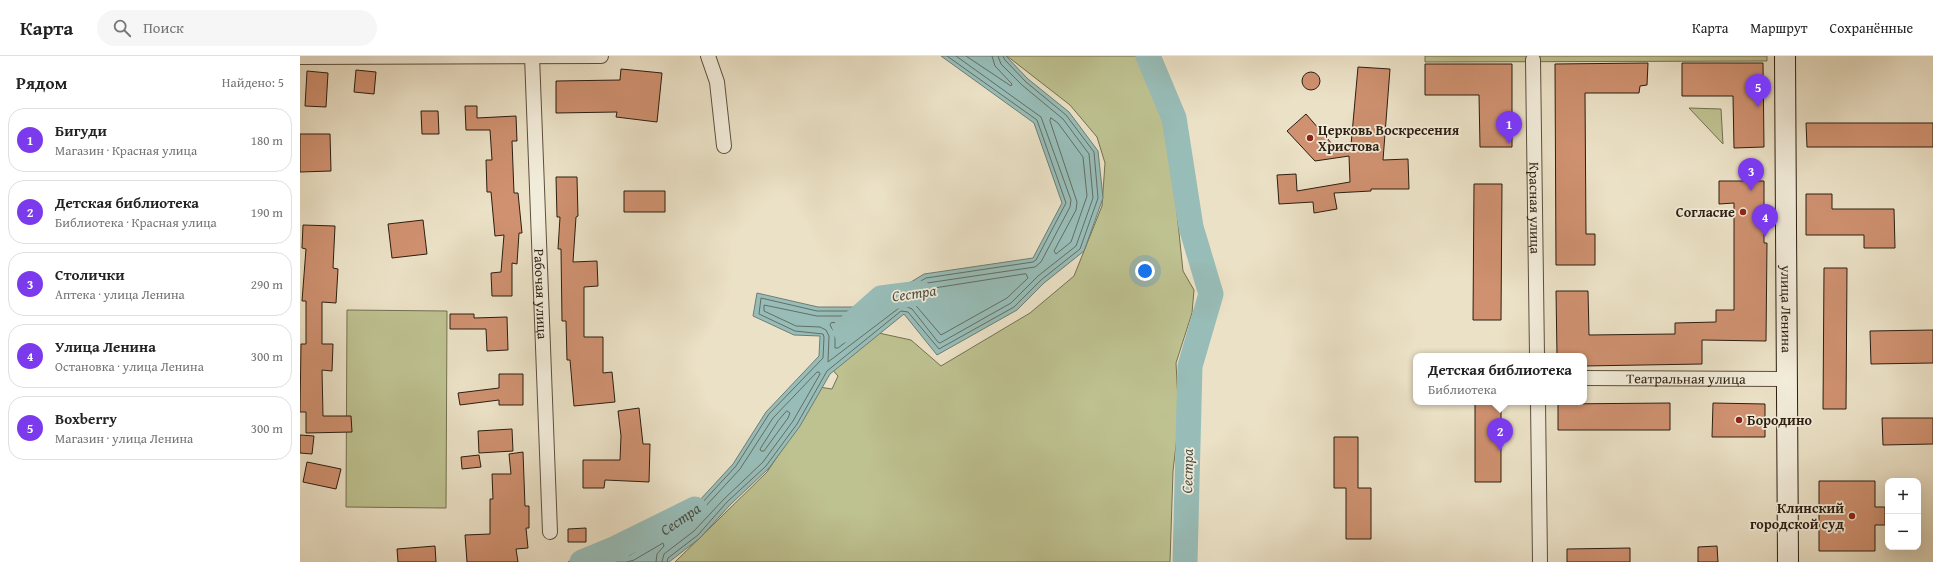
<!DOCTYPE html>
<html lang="ru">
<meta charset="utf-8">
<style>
body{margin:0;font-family:"Gentium Book Plus",serif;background:#f6f6f6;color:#222}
.controls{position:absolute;right:12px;bottom:12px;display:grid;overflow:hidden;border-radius:8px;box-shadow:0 4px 16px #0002}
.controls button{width:36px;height:36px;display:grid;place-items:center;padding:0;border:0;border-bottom:1px solid #e0e0e0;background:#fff;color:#222;font:20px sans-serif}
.you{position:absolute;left:845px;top:215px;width:14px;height:14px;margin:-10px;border:3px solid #fff;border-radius:50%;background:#1a73e8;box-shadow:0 0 0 6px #1a73e833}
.badge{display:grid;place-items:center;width:26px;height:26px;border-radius:50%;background:#7c3aed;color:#fff;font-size:13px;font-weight:700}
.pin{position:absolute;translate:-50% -33px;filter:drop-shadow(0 1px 2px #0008)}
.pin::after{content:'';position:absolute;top:21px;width:14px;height:12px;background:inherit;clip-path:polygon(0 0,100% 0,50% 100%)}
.popup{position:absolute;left:1113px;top:297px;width:174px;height:52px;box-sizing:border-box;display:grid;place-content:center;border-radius:8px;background:#fff;filter:drop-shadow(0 1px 3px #0005);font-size:13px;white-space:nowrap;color:#767676}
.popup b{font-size:15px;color:#222}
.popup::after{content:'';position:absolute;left:50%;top:100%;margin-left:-8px;border:8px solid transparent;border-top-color:#fff}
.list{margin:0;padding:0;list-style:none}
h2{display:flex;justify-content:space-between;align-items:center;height:52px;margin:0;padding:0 16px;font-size:17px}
h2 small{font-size:13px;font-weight:400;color:#767676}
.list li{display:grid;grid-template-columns:26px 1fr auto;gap:12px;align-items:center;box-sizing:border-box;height:64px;margin:0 8px 8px;padding:0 8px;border:1px solid #e0e0e0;border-radius:16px}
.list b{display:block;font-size:15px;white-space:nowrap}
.list p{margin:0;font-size:13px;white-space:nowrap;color:#767676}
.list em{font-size:13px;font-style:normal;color:#767676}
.icon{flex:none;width:22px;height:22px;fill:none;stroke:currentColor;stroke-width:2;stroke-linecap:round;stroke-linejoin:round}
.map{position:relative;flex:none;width:1633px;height:506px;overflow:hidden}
header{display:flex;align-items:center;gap:24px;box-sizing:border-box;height:56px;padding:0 20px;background:#fff;border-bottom:1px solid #e0e0e0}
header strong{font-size:19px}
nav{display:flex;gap:22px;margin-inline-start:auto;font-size:14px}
.search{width:280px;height:36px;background:#f6f6f6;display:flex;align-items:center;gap:10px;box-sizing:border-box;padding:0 14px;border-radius:22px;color:#767676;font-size:15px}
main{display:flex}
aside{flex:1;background:#fff}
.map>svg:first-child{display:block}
</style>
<header>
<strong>Карта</strong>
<div class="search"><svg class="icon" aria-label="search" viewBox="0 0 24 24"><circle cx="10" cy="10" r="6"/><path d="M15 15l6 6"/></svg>Поиск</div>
<nav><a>Карта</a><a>Маршрут</a><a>Сохранённые</a></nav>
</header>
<main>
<aside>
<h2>Рядом<small>Найдено: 5</small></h2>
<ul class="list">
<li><span class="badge">1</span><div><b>Бигуди</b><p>Магазин · Красная улица</p></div><em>180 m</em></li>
<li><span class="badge">2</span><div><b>Детская библиотека</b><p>Библиотека · Красная улица</p></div><em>190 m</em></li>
<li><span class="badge">3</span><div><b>Столички</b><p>Аптека · улица Ленина</p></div><em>290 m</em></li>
<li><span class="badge">4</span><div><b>Улица Ленина</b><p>Остановка · улица Ленина</p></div><em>300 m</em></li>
<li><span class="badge">5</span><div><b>Boxberry</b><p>Магазин · улица Ленина</p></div><em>300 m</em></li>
</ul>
</aside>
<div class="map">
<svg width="1633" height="506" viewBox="0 0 1633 506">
<rect width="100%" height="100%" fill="#ebe1c6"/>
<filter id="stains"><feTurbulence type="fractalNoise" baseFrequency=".005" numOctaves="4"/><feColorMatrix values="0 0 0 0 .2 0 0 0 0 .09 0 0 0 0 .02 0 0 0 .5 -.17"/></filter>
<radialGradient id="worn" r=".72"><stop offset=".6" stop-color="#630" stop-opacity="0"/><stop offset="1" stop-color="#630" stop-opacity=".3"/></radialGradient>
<!-- green -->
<path fill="#bec190" stroke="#757050" d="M707,0h134l27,71 15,144 11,19 -2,23 -16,50 3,56 -6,52 -3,91h-495l92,-90 30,-45 22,-40 13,2 6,-13 -10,-11 46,-33 37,8 30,26 89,-53 44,-37 28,-70 3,-43 -8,-26 -27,-32z
M1125,0h342v5l-342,1z
M1389,52l32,1 2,35z
M47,254l100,1 -1,197 -100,-1z"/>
<!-- water -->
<path fill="#98bdb8" stroke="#6d7d75" d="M641,0h65l22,23 41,33 29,39 5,47 -19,53 -40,32 -27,27 -80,45 -33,-41 -74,60 -30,52 -31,42 -39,37 -30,33 -31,24h-101l13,-8 45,-7 38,-22 35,-24 34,-37 33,-52 53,-56 1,-20 -26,-1 -41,-19 4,-23 61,14h52l54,-33 109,-16 29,-55 -28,-80z"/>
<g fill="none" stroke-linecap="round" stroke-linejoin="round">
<!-- shore -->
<g stroke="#626e64" stroke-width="1">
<path d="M656,0l85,61 30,83 -1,7 -29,55 -6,5 -108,16 -55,33h-55l-53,-11v6l32,15 24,1 6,3 3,6 -1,26 75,-57 9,4 26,33 2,1 71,-40 27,-27 38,-30 17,-48 -4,-44 -26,-35 -41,-34 -21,-21 -3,-8"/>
<path d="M666,0l45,30 1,-2 -17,-18 -3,-10"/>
<path d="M751,62l7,5 25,34 4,39 -16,46 -15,12 -2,-3 22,-41 1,-8 -27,-81z"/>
<path d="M726,218l2,4 -21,20 -66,37 -29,-34 17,-12z"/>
<path d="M565,266l1,4 -28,22h-3v-14l-5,-9 1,-2z"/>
<path d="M487,355l3,2 -2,5 -24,33h-3l-1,-2 18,-28z"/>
<path id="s1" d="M276,506l6,-4 46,-7 38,-23 35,-24 35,-38 33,-52 54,-56 1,-21 -1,-3 -28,-3 -36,-17 2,-16 56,13h54l55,-33 107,-16 3,-2 30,-57 -29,-83 -90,-64"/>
<path d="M288,506l42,-7 39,-23 35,-24 36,-39 33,-51 44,-46h2l1,2 -27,47 -30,41 -39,37 -30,32 -30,23 -2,8"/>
<path d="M327,506l7,-2 29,-17 1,3 -7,8 -1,8"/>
<path d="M367,506l1,-4 30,-23 29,-33 39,-36 31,-42 30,-53 74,-60 7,1 31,37 75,-42 27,-27 39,-31 18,-51 -4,-46 -28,-37 -40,-33 -21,-22 -2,-4"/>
</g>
<!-- river -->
<path stroke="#98bdb8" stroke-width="25" d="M848,0l26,62 17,109 20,67 -21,72 -5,196
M545,274l36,-32 39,-5
M282,506l34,-14 79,-39"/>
</g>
<!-- building -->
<path fill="#cf9170" stroke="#2c1e11" d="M1348,7l-1,22 -7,1 -1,7h-54l1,141h9v31h-39l-1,-201z
M1382,7h81l1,84 -30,1 -1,-52h-51z
M1125,8h87v83h-32l-1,-52h-54z
M1058,11l32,2 -7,91 25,-1 1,30h-38v2l-37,2 3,16 -23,4 -1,-11 -34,2 -2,-29 19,-1 1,17 53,-9 -1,-26 -34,5 -28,-30 19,-17 27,31h18z
M321,13l41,4 -5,49 -41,-5 1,-5 -61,1v-32l64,-1z
M56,14l20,2 -2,22 -20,-2z
M7,15l21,2 -2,34 -21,-1z
M1002 25a9 9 0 1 1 18 0a9 9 0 1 1-18 0Z
M165,50h12v12l39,-2 1,25h-5l2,52h4l4,40h-3l-2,31 -5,-1v33h-20l-1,-23 10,-1 3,-37 -9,1 -4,-44h-4l-1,-32h6l-2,-30h-24z
M121,55h17l1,23h-17z
M1506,67h127v24h-126z
M0,78h30l1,37 -31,1z
M256,121h21l1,39 -2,1 -3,45 24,-1 1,25 -14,1v50h19v36l9,-1 3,30 -41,4 -4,-46h-3l-1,-39h-4l-1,-72h-3l2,-32h-3z
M1419,125h45v62h3l-1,98 -64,-1v24l-118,2v-10h-27l-1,-65h32l1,44 86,-1v-11l41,-1v-12h18v-107l-15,1z
M1174,128h28l-1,136h-28z
M324,135h41v21h-41z
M1506,138h26v15h62l1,39h-31v-13h-58z
M123,164l4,34 -35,4 -4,-34z
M3,169l32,1 -2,42 5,1 -2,34 -14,-1v42h11l-1,27 -10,-1 1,46h28l1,16 -46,1v-21h-6l1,-68h5v-43h-4l4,-52 -4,-1z
M1524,212h23l-1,141h-23z
M150,258h24v4l33,-1 1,33 -21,1 -1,-22h-36z
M1633,274v33l-62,1 -1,-33z
M199,318h24v31h-24v-5l-39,5 -2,-12 41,-5z
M1175,346h26v80h-26z
M1370,347v27h-112v-26z
M1413,347l52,1v33h-53z
M339,352l4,36h7l-1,38 -44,-2 -1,8h-21v-28h37l1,-24 -3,-25z
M1582,362h51v26l-50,1z
M212,373l1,22 -34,2 -1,-22z
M0,379l14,1 -2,18 -12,-1z
M1034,381h24v51h13v51h-25v-51h-12z
M223,396l2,54h4v22h-3l2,20 -12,1 2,13h-51l-2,-27 25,-1v-35h3l-1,-25h19l-2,-20z
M179,399l2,12 -19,2 -1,-12z
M7,406l34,7 -5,20 -33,-7z
M1519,425h56v26h10v18h-10v26h-56z
M286,472v14h-18v-13z
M135,490l1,16h-38l-1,-13z
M1417,490l1,16h-20v-15z
M1330,492v14h-63v-13z"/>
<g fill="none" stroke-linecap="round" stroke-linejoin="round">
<defs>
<g id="street">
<path id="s2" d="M232,0l18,476"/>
<path d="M408,0l9,26 7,64"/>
<path d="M0,1l301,-1"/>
<path id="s3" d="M1233,4l4,296"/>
<path id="s4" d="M1284,322l203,1"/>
<path d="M1238,346l2,160"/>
</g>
<g id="secondary">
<path id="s5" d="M1485,0l3,506"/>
</g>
</defs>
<!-- street casing -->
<use href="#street" stroke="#5c4f3e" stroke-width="16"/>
<!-- secondary casing -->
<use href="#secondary" stroke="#2c1e11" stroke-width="22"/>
<!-- street -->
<use href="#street" stroke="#f2ecda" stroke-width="14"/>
<!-- secondary -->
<use href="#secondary" stroke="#f2ecda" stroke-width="20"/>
</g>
<!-- markers -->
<g fill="#8f2418" stroke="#f2ecda" stroke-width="1.5">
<circle cx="1010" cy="82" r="4"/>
<circle cx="1443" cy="156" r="4"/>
<circle cx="1439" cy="364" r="4"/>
<circle cx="1552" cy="460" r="4"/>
</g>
<g text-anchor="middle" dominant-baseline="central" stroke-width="3.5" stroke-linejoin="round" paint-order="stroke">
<!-- poi labels -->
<g font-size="14" font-weight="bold" fill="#2c1e11" stroke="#f2ecda" text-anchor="start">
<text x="1018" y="74">Церковь Воскресения<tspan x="1018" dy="16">Христова</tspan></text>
<text x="1435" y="156" text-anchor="end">Согласие</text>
<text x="1447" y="364">Бородино</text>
<text x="1544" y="452" text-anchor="end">Клинский<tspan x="1544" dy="16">городской суд</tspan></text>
</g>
<!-- street labels -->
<g font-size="14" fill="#2c1e11" stroke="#f2ecda">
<text stroke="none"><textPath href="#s3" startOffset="148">Красная улица</textPath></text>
<text stroke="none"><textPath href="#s2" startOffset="238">Рабочая улица</textPath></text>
<text stroke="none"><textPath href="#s5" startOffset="253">улица Ленина</textPath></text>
<text stroke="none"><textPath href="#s4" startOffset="102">Театральная улица</textPath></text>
</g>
<!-- water labels -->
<g font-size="15" font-style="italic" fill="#4c4e43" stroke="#f2ecda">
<text transform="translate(614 237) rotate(-8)">Сестра</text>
<text transform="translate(887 415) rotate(-89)">Сестра</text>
<text stroke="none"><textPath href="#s1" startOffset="115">Сестра</textPath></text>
</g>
</g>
<rect width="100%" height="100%" filter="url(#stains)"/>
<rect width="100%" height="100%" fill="url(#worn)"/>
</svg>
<div class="controls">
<button>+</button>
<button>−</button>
</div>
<div class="you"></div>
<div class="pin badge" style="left:1209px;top:88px">1</div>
<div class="pin badge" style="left:1200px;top:395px">2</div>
<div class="popup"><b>Детская библиотека</b>Библиотека</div>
<div class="pin badge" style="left:1451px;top:135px">3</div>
<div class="pin badge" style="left:1465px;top:181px">4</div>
<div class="pin badge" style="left:1458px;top:51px">5</div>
</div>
</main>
